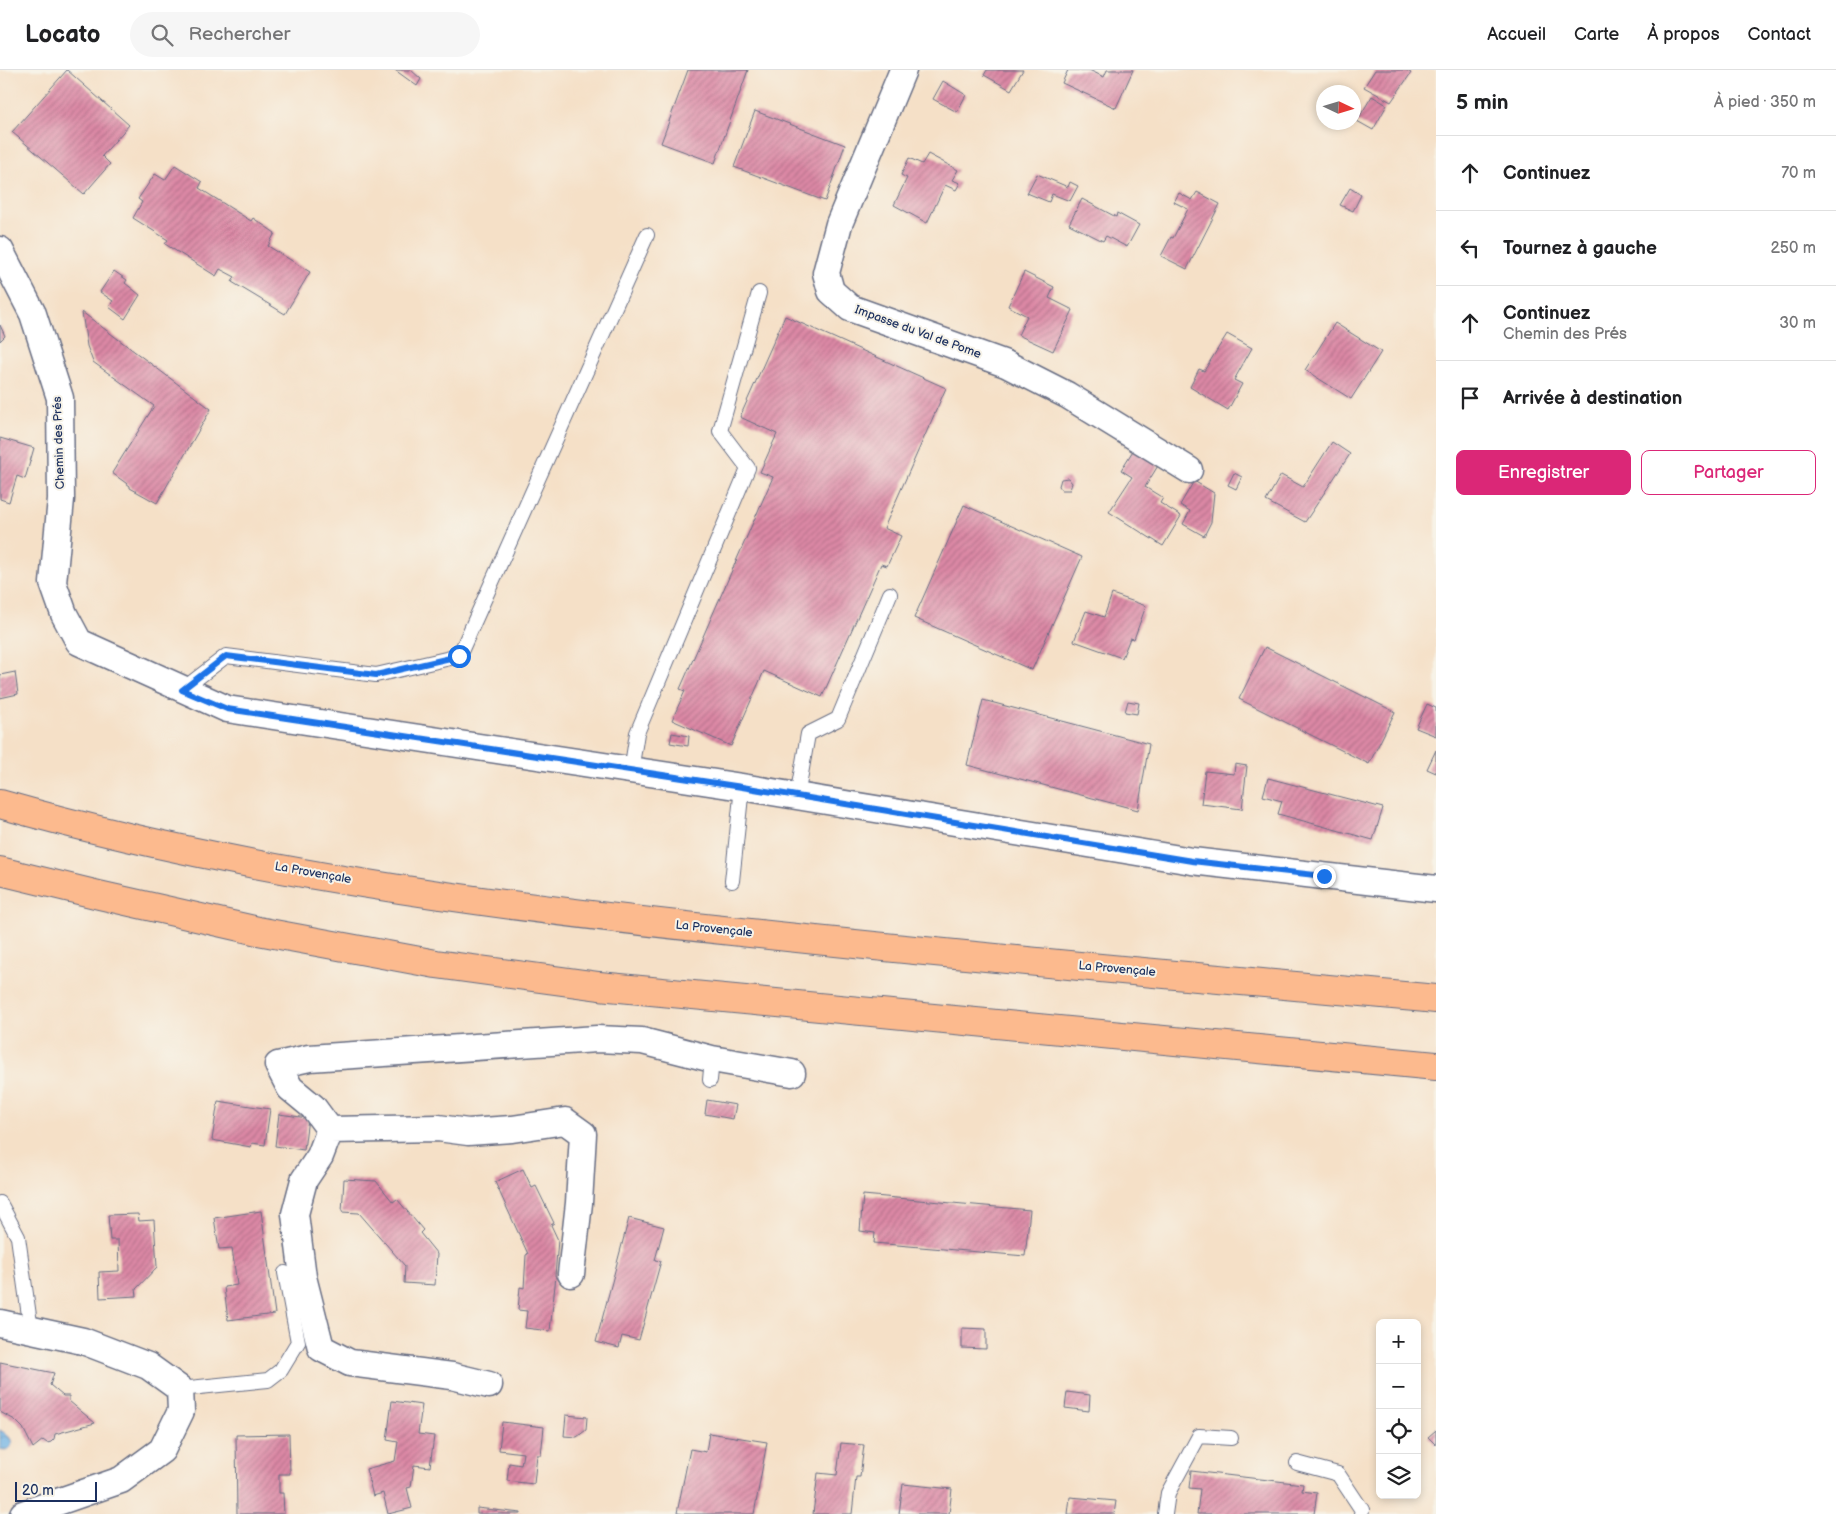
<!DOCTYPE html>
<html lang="fr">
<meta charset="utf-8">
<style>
body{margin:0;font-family:"Balsamiq Sans",sans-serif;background:#f6f6f6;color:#202124}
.controls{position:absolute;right:15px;bottom:15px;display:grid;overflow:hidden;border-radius:8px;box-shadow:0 2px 8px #0003}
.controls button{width:45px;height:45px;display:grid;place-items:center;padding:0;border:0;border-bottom:1px solid #e0e0e0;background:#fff;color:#202124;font:25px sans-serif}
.compass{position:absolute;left:1316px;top:15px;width:45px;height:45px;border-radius:50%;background:#fff;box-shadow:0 2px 8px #0003;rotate:94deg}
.scale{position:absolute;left:15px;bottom:12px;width:82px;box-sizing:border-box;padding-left:5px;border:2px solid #1b2f5e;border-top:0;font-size:14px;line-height:18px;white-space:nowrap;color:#1b2f5e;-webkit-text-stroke:4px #f7f3e8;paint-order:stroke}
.stop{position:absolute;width:15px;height:15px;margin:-11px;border:4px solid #1a73e8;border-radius:50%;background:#fff}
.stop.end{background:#1a73e8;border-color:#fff;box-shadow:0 1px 5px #0008}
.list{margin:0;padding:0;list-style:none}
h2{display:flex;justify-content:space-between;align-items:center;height:65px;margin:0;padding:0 20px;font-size:21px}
h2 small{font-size:16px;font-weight:400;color:#757577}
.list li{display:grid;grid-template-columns:32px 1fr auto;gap:15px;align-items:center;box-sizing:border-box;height:75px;padding:0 20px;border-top:1px solid #e0e0e0}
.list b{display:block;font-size:19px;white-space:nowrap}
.list p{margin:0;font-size:16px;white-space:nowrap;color:#757577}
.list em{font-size:16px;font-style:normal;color:#757577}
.actions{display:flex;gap:10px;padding:15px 20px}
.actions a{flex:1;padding:11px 0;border:1px solid #db2777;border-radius:8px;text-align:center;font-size:18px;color:#db2777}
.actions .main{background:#db2777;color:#fff}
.icon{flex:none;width:28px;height:28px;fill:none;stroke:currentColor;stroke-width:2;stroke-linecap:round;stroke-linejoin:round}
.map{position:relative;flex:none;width:1436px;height:1444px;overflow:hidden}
header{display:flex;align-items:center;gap:30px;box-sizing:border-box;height:70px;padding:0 25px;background:#fff;border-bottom:1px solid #e0e0e0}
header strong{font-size:24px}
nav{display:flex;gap:28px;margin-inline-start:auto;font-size:18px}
.search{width:350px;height:45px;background:#f6f6f6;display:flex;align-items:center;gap:12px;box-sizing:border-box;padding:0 18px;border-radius:28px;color:#757577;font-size:19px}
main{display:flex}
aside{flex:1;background:#fff}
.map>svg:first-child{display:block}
</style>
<header>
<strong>Locato</strong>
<div class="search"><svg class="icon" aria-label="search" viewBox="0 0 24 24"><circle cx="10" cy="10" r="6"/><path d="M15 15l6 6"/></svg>Rechercher</div>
<nav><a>Accueil</a><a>Carte</a><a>À propos</a><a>Contact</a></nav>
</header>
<main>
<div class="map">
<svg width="1436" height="1444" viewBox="0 0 1436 1444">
<defs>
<pattern id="water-waves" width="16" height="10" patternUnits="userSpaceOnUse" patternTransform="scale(1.25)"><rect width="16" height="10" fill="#70b3e5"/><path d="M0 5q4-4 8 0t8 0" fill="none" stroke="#5b92bd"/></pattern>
<pattern id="building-hatch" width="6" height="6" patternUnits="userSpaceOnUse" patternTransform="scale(1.25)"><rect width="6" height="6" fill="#dc88a5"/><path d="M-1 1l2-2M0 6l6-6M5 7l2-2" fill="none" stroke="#b2708a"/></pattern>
</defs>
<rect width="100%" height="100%" fill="#f7f3e8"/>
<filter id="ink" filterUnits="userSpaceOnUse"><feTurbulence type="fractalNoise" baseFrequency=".02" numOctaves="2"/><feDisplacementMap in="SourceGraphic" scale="10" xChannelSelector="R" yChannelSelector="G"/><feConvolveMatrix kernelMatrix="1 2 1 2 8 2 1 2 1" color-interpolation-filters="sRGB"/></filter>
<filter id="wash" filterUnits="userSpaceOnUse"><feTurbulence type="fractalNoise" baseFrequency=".0096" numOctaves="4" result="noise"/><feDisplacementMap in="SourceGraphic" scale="20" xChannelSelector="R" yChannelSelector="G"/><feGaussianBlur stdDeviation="1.12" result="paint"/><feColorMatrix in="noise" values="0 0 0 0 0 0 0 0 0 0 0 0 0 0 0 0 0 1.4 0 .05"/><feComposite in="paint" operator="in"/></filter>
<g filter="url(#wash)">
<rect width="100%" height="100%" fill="#f5e0c7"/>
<!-- water -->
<path fill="url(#water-waves)" stroke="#4671a2" d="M0,1360c3,2 8,5 10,8 5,9 -2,14 -10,11z"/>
<g id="blocks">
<!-- building -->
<path fill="url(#building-hatch)" d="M67,0l62,55 -27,31 8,8 -26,30 -72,-62z
M395,0h16l10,9 -4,7z
M688,0h60l-33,93 -54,-20z
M987,0h36l-12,20 -27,-15z
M1068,0h21l15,7 3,-7h26l-17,38 -54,-25z
M1375,0h31l5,3 -20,29 -27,-15z
M943,11l23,14 -9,17 -24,-13z
M1372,26l15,9 -14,25 -16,-9z
M755,41l90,34 -20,56 -91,-34z
M928,84l30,16 -6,10 8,3 -4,7 -11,-5 -18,38 -33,-18 13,-27 -6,-3 8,-17 13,6z
M175,95l27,17 -3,6 52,33 2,-3 22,15 -7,13 42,26 -25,42 -53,-32 3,-5 -15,-8 -4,7 -40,-25 -11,-7 3,-4 -35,-22 9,-16 -4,-3 17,-25 10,6z
M1037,104l31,13 2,-5 8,4 -8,15 -18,-7 -3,8 -22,-9z
M1350,118l11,7 -8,16 -13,-6z
M1197,122l23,12 -33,65 -26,-13 10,-19 2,1 15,-29 -14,-7 5,-9 13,7z
M1082,129l34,18 1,-4 22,12 -12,22 -21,-11 -3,5 -34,-17z
M114,201l13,9 -2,3 15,12 -15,24 -16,-12 4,-6 -13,-9z
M1024,202l30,15 -5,11 24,12 -20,41 -35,-16 9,-19 -19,-10z
M82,242l129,97 -54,94 -27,-15v-2l-18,-13 42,-67 -61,-44 -6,-16z
M785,246l161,72 -62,140 17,8 -14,30 -6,-2 -59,133 -58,-26 -33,75 -59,-26 13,-29 -5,-2 93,-212 -13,-5 17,-38 -37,-17z
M1335,253l46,29 -30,47 -46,-29z
M0,255l5,11 -5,5z
M1227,264l25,14 -18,32 8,4 -14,26 -38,-23 9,-18 5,2z
M0,368l34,10 -9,31 -8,-3 -8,26 -9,-3z
M1332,372l18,12 -45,68 -39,-21 15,-26 22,12z
M1134,379l25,15 -14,23 18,11 -3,5 21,13 -18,30 -54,-34 23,-35 -11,-7z
M1234,403l8,4 -6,12 -8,-4z
M1068,408l4,5 -2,7h-8l-3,-4 2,-7z
M1194,411l20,12 -3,29 -7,14 -21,-12 7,-13 -10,-6z
M964,435l118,52 -50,113 -118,-52z
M1112,524l34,12 -12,33 -4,-1 -8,20 -48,-17 12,-30 18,6z
M1265,577l130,65 -26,52 -130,-65z
M15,602l3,22 -18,4v-23z
M983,630l166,44 -11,66 -171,-45z
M1128,631l11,2 -2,11 -12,-2z
M1427,634l9,4v28l-20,-8z
M672,663l17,3 -1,10 -18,-3z
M1436,680v23l-9,-4z
M1235,694l12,2 -5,43 -41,-5 4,-33 29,3z
M1268,708l115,30 -10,32 -95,-26 4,-13 -19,-5z
M707,1030l29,5 -3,14 -28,-5z
M218,1031l52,8 -5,36 -13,-2 -1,4 -39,-7z
M279,1044l29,4 -4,32 -29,-4z
M523,1099l9,19 4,-2 18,37 -3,2 7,15 -3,36h1l-6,55 -25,-3 2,-17 -9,-1 2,-23 4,1 2,-33 2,-1 -33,-72z
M344,1109l32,2 17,21 4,-3 26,31 -3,3 17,21 -2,31 -31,-2 1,-17 -46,-53 -17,-1z
M863,1125l167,15 -5,46 -151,-13 1,-10 -15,-2z
M261,1141l14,103 -47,6 -4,-33 13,-2 -5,-37 -13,1 -5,-31z
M138,1144l1,7 15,-1 3,47 -21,22 1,7 -37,2 -1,-26 20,-1 -1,-31h-8l-2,-25z
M629,1148l35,9 -9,33 6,1 -22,79 -17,-4 -3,12 -23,-6z
M962,1258l24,1v20l-24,-1z
M0,1292l54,11 -4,12 13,11h6v5l26,22 -40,11 -1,5 -3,3 -4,1 -4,-3 -10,8 -10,-20 -8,-8 -15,-8z
M1067,1322l23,3 -1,16 -24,-3z
M392,1331l30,4 -4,29 16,2 -4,31 -16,-2 -3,22 -4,1 5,20 -24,6 -5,-21 -10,3 -7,-27 29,-8 3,-19 -11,-2z
M566,1345l21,2 -1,13 -9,7 -13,-1z
M502,1352l42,5 -3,28h-4l-3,29 -27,-3 2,-18 12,2 2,-12 -24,-3z
M1436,1360v15l-8,-8z
M709,1363l58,9 -13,72h-69l-8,-1 13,-64 16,3z
M289,1364l1,40h-11v19h4l1,21h-47l-1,-79z
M841,1373l23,2 -4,32h-4l-4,37h-39l5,-41 19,2z
M1191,1401l112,13 -1,7 15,2 -3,21h-117l3,-25 -11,-1z
M903,1414l49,5 -3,25h-50z
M1070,1427l46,4 -2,13h-46z
M477,1438l44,5v1h-44z"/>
</g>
</g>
<g filter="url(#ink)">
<use href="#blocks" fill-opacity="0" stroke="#676d83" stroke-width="1"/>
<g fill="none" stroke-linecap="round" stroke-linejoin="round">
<defs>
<path id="lane" d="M182,620l44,-34 150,19 83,-19 188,-421
M631,701l6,-38 111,-265 -28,-37 39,-138
M797,727l11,-63 30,-15 52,-125
M732,811l10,-94
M710,1010l2,-21
M0,1133l18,34 13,93
M180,1319l88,-9 13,-10 17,-28 -13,-69
M1297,1393l41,11 24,36 -1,4
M1165,1444l3,-21 31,-57 32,2"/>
<path id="street" d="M903,0l-64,154 -13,49 5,18 19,17 156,56 61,31 122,75
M0,180l33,64 27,84 1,101 -8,84 11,31 15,28 148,67 515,78 450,74 244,28
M330,1060l108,-2 30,4 44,-3 53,-8 18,13 -4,69 -8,71
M0,1253l83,18 65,25 32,23 1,22 -19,39 -41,30 -98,34
M489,1315l-37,-9 -102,-13 -29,-15 -18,-71 -8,-63 9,-34 16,-24 10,-26 -17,-23 -23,-19 -12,-23 31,-7 288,-19 45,2 70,18 80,14"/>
<path id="highway" d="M0,734c238,68 486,101 732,127 234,26 469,46 704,68
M0,801l99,24 159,36 178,33 163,22 837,80"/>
</defs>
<!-- lane casing -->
<use href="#lane" stroke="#676d83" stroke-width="16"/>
<!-- street casing -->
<use href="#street" stroke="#676d83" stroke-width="29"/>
<!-- highway casing -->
<use href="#highway" stroke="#676d83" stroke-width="30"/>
<!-- lane -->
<use href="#lane" stroke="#fff" stroke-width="14"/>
<!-- street -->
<use href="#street" stroke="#fff" stroke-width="26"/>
<!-- highway -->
<use href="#highway" stroke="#fcba8e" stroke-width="28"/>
</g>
</g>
<g fill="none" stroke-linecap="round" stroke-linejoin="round" filter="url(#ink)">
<!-- route -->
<path stroke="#1a73e8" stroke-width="6" d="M459,586l-83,19 -150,-19 -44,34 45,19 515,78 450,74 132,15"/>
</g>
<g text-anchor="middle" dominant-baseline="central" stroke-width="4" stroke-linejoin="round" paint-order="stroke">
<!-- street labels -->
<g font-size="12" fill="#1b2f5e" stroke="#f7f3e8">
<text transform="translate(918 262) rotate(20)">Impasse du Val de Pome</text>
<text transform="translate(59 373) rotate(-92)">Chemin des Prés</text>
<text transform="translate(313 803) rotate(10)">La Provençale</text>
<text transform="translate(714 859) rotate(6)">La Provençale</text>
<text transform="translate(1117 899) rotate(5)">La Provençale</text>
</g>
</g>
</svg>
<div class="controls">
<button>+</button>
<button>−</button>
<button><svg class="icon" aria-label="locate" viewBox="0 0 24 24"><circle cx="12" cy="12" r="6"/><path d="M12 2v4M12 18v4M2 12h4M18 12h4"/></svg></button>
<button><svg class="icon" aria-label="layers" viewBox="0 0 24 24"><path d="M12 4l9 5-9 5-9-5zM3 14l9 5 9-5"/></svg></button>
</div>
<svg class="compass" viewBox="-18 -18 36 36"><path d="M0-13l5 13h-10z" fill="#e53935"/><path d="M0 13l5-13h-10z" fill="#757577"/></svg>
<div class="scale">20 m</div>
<div class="stop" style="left:459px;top:586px"></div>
<div class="stop end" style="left:1324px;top:806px"></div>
</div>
<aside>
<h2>5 min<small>À pied · 350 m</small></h2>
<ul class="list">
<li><svg class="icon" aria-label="ahead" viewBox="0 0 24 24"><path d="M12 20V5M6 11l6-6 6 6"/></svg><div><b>Continuez</b></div><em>70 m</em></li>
<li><svg class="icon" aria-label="left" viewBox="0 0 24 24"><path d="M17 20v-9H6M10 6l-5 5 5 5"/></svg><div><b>Tournez à gauche</b></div><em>250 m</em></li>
<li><svg class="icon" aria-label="ahead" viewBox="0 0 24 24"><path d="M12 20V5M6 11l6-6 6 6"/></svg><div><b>Continuez</b><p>Chemin des Prés</p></div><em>30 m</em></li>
<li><svg class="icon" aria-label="arrive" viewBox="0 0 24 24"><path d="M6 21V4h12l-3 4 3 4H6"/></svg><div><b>Arrivée à destination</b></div></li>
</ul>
<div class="actions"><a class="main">Enregistrer</a><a>Partager</a></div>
</aside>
</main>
